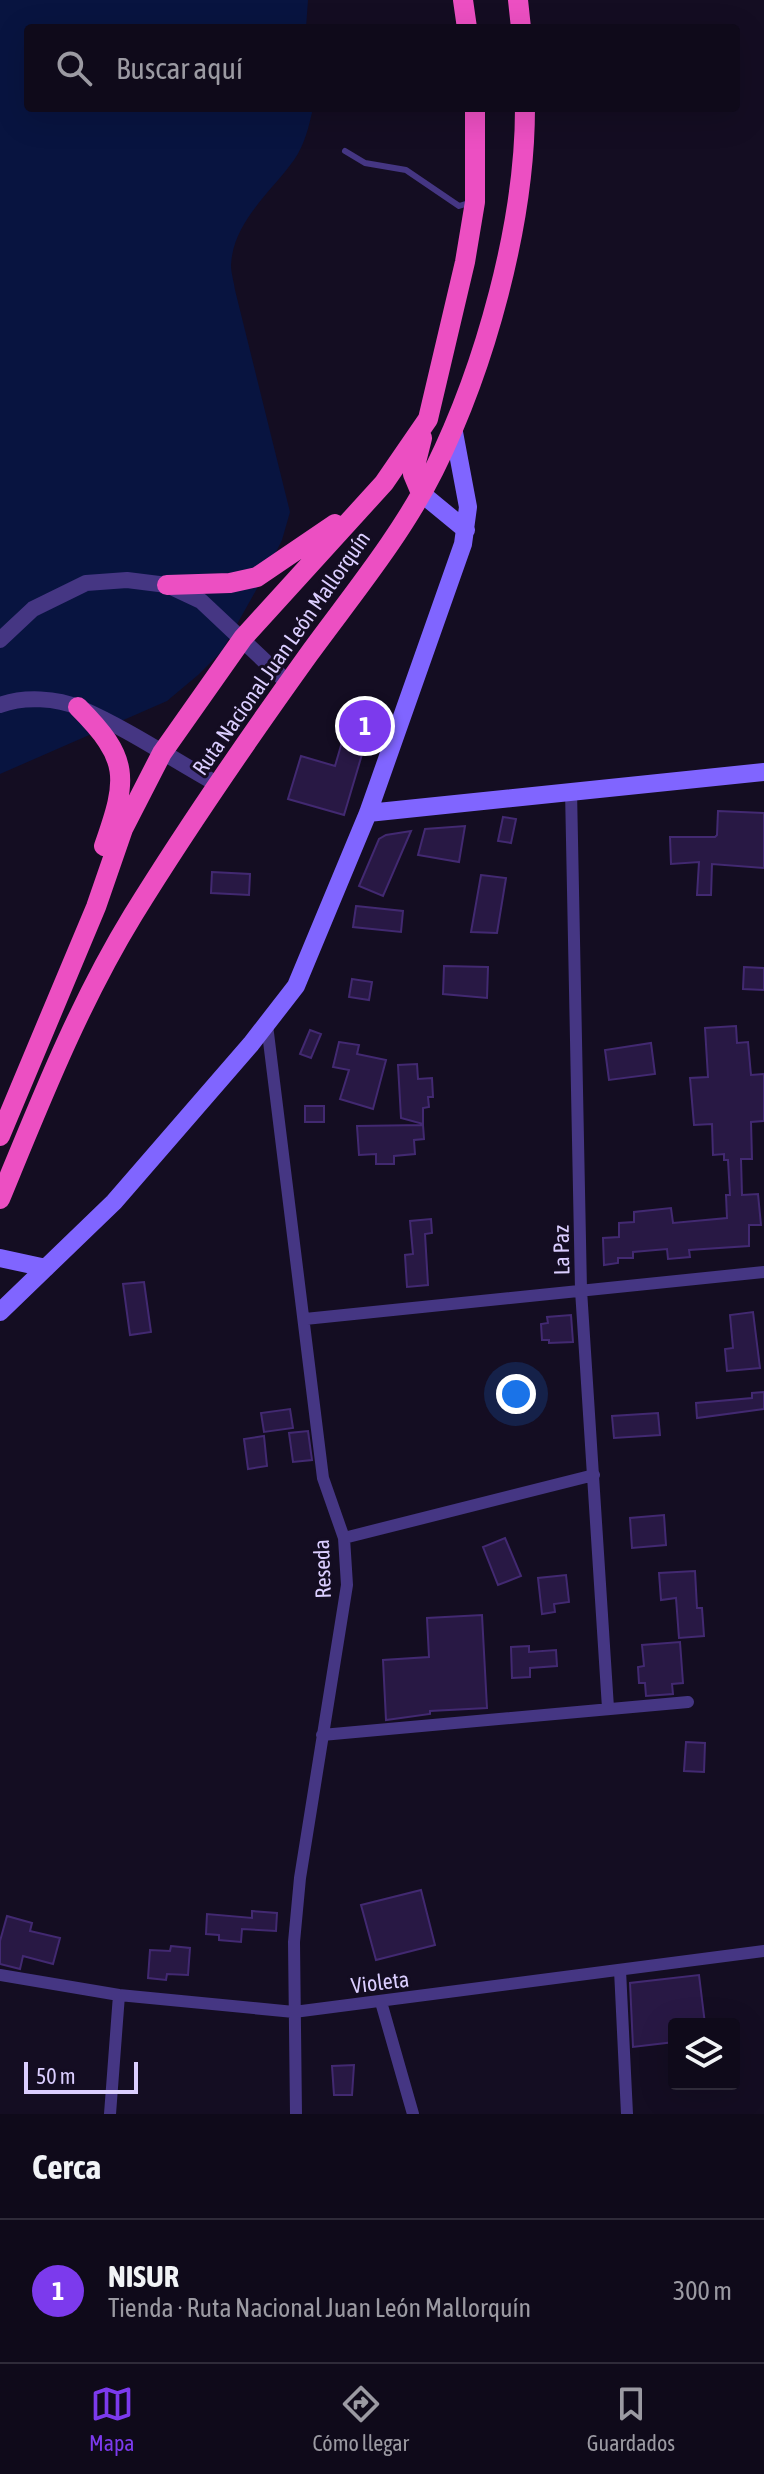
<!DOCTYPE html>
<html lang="es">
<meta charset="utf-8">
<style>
body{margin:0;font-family:"Asap Condensed",sans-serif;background:#181323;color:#f1f3f6}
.controls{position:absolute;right:24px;bottom:24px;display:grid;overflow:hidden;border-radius:8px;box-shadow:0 8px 32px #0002}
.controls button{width:72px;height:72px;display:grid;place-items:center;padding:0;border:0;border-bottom:2px solid #2f2b39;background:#0f0a1a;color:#f1f3f6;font:40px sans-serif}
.scale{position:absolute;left:24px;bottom:20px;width:114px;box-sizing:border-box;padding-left:8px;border:4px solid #dbceff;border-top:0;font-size:22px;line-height:28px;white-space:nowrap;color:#dbceff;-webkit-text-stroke:6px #140d22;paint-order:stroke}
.you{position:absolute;left:516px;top:1394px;width:28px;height:28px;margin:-20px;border:6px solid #fff;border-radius:50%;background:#1a73e8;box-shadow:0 0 0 12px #1a73e833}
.badge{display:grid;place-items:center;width:52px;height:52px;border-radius:50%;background:#7c3aed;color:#fff;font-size:26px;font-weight:700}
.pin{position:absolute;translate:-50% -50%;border:4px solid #fff;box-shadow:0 2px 8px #0006}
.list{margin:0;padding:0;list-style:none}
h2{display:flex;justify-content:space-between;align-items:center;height:104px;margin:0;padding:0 32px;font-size:34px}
h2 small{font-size:26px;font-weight:400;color:#9b9aa2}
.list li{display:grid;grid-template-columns:52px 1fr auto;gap:24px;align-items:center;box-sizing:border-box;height:144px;padding:0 32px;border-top:2px solid #2f2b39}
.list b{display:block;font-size:30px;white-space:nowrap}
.list p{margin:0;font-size:26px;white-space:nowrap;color:#9b9aa2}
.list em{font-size:26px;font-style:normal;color:#9b9aa2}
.icon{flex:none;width:44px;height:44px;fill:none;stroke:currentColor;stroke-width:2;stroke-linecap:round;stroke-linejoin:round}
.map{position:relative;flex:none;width:764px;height:2114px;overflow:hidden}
.search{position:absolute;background:#0f0a1a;box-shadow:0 8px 32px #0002;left:24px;right:24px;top:24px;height:88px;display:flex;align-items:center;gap:20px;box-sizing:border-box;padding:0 28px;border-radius:8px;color:#9b9aa2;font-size:30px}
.sheet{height:248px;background:#0f0a1a}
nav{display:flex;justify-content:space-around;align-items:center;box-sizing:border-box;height:112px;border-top:2px solid #2f2b39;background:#0f0a1a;font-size:22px;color:#9b9aa2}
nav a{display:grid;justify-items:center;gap:4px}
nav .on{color:#7c3aed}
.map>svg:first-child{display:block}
</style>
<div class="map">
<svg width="764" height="2114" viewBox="0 0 764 2114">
<rect width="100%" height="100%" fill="#140d22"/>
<!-- water -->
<path fill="#081440" d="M0,0h308l-2,28h-278v80h285c-4,18 -8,36 -19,52 -23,32 -61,62 -63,105 0,8 3,17 4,25l55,222 -8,28 -18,36 -42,75 -24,24 -31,26 -167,73z"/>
<!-- building -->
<path fill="#281844" stroke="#422971" stroke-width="2" d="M352,708l22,6 -30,101 -56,-16 13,-43 34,10z
M718,811l46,2v55l-52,-4 -1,31h-14l2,-33 -28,2 -1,-27h45l2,-2z
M503,817l13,2 -5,24 -13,-2z
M465,826l-6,36 -41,-7 7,-26z
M411,831l-28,65 -24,-10 20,-47 7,-4z
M212,872l38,2 -1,21 -38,-2z
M481,875l25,3 -9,55 -26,-1z
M356,906l47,5 -2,21 -48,-5z
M444,966l44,1 -1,31 -44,-4z
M744,967l20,1v22l-21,-1z
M352,979l20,3 -3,18 -20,-3z
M736,1026l1,17 11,-1 3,33 13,-1v47l-13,1 1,37h-11l1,36 16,-1 3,31h-12v21l-60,4 1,7 -22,2 -1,-10 -34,3v6h-15v5l-14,2 -1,-27 16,-1v-14l15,-1v-10l37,-4 2,15 54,-5 -1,-23h4l-2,-35h-4v-6l-11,1 -1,-31 -18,1 -4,-47 18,-1 -3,-49z
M310,1030l11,4 -10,24 -11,-4z
M339,1042l20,3 -2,9 29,6 -13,49 -33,-10 9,-29 -16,-3z
M651,1043l4,31 -46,6 -4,-30z
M417,1064l1,15 14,-1 1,19h-5l1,10 -6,1v16l-22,-6 -3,-53z
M305,1106h19v16h-19z
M423,1125l1,14 -10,1 1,14 -21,2v8h-18v-10l-17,1 -2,-29z
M431,1219l1,14 -7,1 3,51 -21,2 -2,-32 8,-1 -3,-33z
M144,1282l7,50 -21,3 -7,-51z
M753,1312l7,56 -33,3 -2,-22 8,-1 -3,-33z
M571,1315l2,27 -24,1v-3h-7l-1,-16 7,-1 -1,-6z
M764,1392v17l-67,9 -1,-15 56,-5v-5z
M290,1409l3,19 -29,4 -3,-19z
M658,1413l2,22 -46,3 -2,-22z
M308,1431l4,29 -19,2 -4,-29z
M264,1436l3,30 -19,3 -4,-30z
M664,1515l2,30 -34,3 -2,-30z
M505,1538l16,38 -23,9 -15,-38z
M695,1571l2,37h5l2,28 -25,2 -3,-40 -15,2 -2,-27z
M566,1575l3,27 -15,2 1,8 -13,2 -4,-36z
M482,1615l5,93 -57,3v3l-44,6 -3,-60 46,-3 -2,-39z
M680,1642l3,41 -11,1 1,10 -27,2 -1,-13h-6l-1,-16 6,-1 -2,-21z
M529,1646v6l27,-2 1,16 -27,2v9l-18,1 -1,-31z
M686,1742l19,1 -1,29 -20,-1z
M421,1890l14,55 -59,15 -15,-55z
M252,1911l25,2 -1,18 -34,-2 -1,13 -22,-2v-5l-13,-1 1,-20 45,4z
M7,1916l25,7 -2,8 30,7 -7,26 -30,-8 -3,13 -20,-5v-23z
M171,1946l19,2 -2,27 -21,-1 -1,6 -18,-2 2,-28 20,1z
M699,1975l6,49h-31v18l-41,5 -3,-64z
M354,2065l-2,30h-18l-2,-29z"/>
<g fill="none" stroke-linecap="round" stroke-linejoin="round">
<!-- service -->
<path stroke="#453683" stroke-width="6" d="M345,151l20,12 41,7 53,36 13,-4"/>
<!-- minor -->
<path stroke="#453683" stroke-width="12" d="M571,790l10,500 27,418
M267,1025l56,453 21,60 3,47 -47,293 -6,64 2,172
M305,1319l459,-47
M344,1538l250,-63
M322,1735l366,-33
M620,1970l7,144
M0,1975l119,20 175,17 470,-61
M381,2002l32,112
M110,2114l9,-119"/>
<!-- tertiary -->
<path stroke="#453683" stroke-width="16" d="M0,640l33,-31 53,-26 41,-3 40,5 34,16 87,82
M0,705c24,-9 57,-7 80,3 48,21 92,51 137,76"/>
<!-- secondary -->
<path stroke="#8065ff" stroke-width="18" d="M421,493l45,37
M368,813l396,-41
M0,1258l46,10
M0,1312l114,-110 137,-158 45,-58 72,-173 95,-269 5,-37 -15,-80"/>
<!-- trunk -->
<path stroke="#ec4fc2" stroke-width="20" d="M463,0l4,28
M518,0l3,28
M421,493l-8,-19 9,-36
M167,585l63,-2 27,-6 78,-53
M78,707c52,52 50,71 26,139
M0,1136l96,-229 27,-78 39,-76 81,-115 141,-155 44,-64 37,-157 10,-60v-94
M0,1199c40,-97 78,-194 133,-284 55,-89 115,-176 176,-261 43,-59 92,-118 125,-184 51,-103 91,-246 91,-362"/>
</g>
<g text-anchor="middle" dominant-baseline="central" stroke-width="6" stroke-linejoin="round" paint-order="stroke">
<!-- street labels -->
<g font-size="22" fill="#dbceff" stroke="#140d22">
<text transform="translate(281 653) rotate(-55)">Ruta Nacional Juan León Mallorquín</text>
<text transform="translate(561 1250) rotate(-91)">La Paz</text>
<text transform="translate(322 1569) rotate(-92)">Reseda</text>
<text transform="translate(380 1982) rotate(-7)">Violeta</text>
</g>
</g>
</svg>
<div class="controls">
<button><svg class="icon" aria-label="layers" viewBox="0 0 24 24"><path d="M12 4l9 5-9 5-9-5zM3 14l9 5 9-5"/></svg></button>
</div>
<div class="scale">50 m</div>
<div class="you"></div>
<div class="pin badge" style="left:365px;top:726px">1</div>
<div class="search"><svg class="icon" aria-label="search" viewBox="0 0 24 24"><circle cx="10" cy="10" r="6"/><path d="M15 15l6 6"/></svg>Buscar aquí</div>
</div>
<section class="sheet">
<h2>Cerca<small></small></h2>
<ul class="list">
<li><span class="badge">1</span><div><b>NISUR</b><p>Tienda · Ruta Nacional Juan León Mallorquín</p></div><em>300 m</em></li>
</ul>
</section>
<nav>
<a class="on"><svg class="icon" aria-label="map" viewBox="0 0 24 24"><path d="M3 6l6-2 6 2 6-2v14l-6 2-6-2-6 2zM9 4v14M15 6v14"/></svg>Mapa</a>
<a><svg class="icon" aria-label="directions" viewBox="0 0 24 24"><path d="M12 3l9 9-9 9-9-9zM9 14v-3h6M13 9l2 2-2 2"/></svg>Cómo llegar</a>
<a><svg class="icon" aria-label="saved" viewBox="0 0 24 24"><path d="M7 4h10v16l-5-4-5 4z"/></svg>Guardados</a>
</nav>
